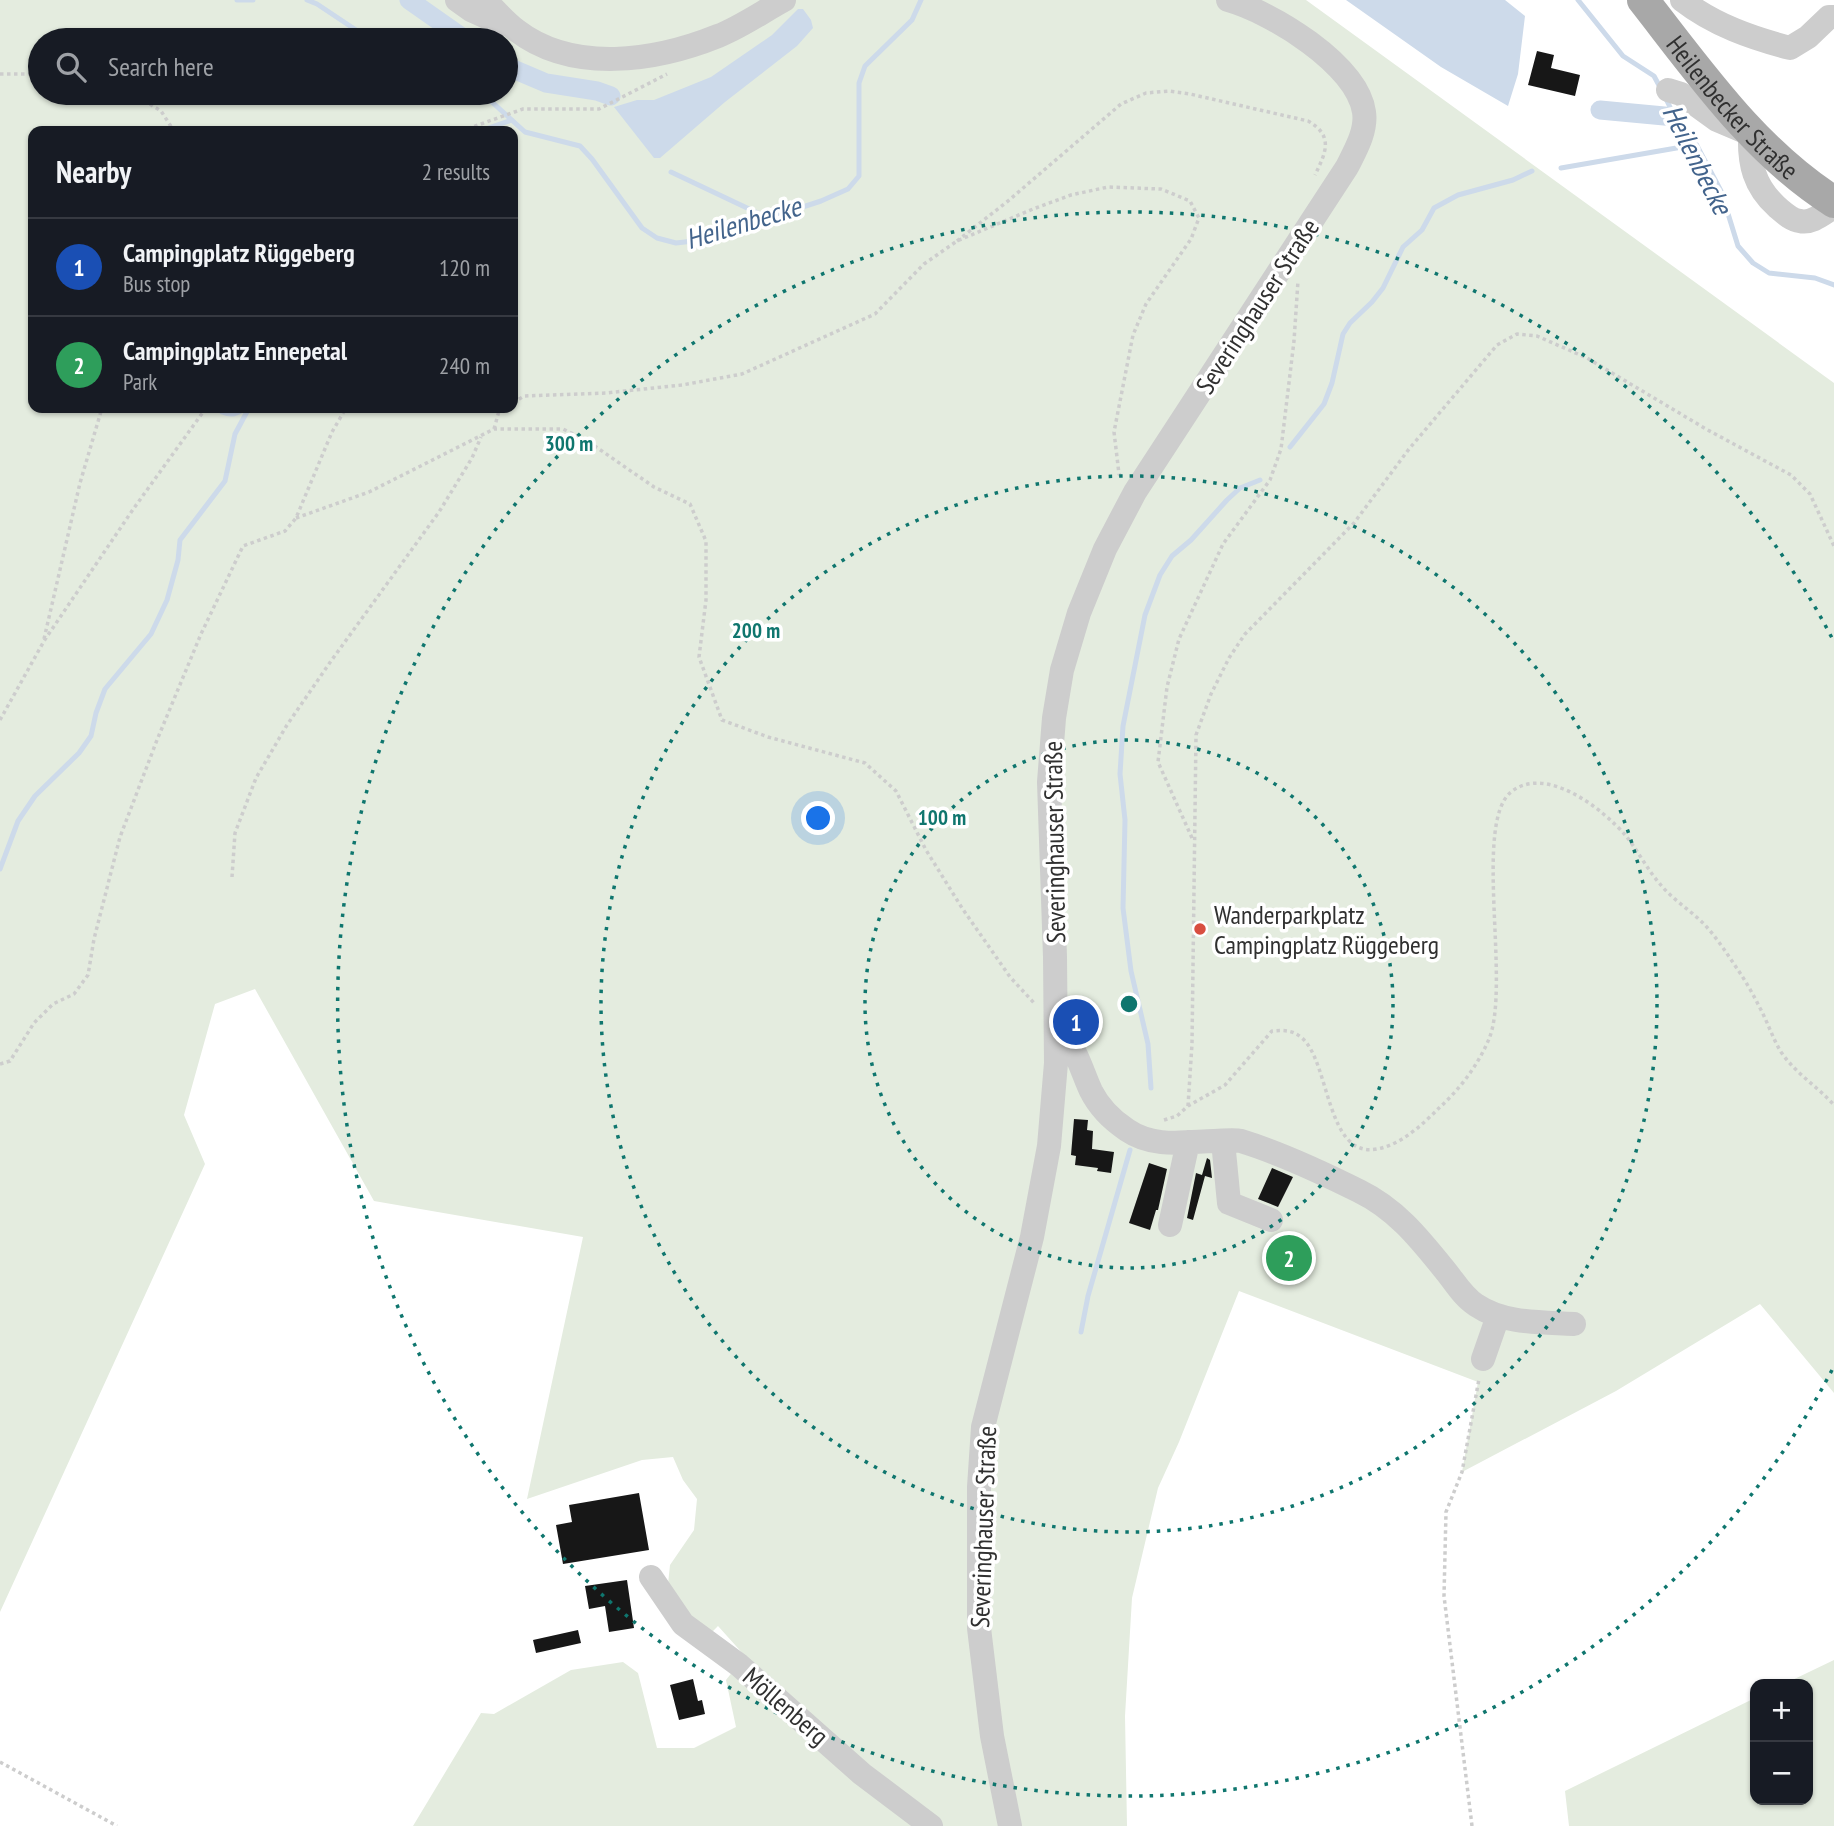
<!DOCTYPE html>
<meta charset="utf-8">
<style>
body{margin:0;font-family:"PT Sans Narrow",sans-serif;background:#20242c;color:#f1f3f6}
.controls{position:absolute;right:21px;bottom:21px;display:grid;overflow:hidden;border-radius:14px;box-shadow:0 2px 5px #0004}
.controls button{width:63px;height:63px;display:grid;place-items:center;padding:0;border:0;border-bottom:2px solid #363941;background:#171b24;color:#f1f3f6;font:35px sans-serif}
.you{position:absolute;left:819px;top:819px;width:24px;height:24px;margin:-18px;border:5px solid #fff;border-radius:50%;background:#1a73e8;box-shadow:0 0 0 10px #1a73e833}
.badge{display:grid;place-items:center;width:46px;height:46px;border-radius:50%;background:#0f766e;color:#fff;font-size:23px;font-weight:700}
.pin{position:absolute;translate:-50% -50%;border:4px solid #fff;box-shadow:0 2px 7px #0006}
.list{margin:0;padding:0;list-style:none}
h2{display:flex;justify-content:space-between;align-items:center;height:91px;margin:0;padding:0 28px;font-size:30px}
h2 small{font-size:23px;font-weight:400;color:#9ea1a6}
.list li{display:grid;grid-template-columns:46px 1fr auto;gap:21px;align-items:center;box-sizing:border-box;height:98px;padding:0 28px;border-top:2px solid #363941}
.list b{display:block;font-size:26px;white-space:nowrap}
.list p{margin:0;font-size:23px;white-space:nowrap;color:#9ea1a6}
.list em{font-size:23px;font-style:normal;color:#9ea1a6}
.icon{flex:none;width:38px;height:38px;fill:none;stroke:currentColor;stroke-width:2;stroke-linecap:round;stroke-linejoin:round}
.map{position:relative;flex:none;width:1834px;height:1826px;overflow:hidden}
.search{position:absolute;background:#171b24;box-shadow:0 2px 5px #0004;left:28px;top:28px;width:490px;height:77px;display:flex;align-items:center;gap:18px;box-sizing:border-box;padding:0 24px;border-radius:38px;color:#9ea1a6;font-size:26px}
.panel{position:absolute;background:#171b24;box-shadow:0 2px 5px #0004;left:28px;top:126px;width:490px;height:287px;border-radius:14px}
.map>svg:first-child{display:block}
</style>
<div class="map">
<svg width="1834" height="1826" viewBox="0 0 1834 1826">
<rect width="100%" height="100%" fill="#fff"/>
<!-- green -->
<path fill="#e4ecdf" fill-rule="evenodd" d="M0,0h1306l528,383v1010l-74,-89 -144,87 -154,81 16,-90 -239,-91 -60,151 -21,46 -26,110 -7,118 2,110h-110l-22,-112 -9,-77v-96l4,-116 28,-104 8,-20c19,-80 35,-158 38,-240l-16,-7 -7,88 -37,176 -27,106 -5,101v102l15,120 16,79h-590l68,-113 13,1 77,-44 52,-8 15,11 19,75h37l42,-21 -10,-47 19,-24 -27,-30 -10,10 -26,-24 -14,-28 2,-19 24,-35 3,-31 -14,-19 -10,-23 -31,3 -115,39 56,-262 -209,-36 -119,-212 -40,15 -31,111 21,49 -205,448zM40,40h466v53h-466zM33,131h480v277h-480z
M1834,1660v166h-265l-4,-35 190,-93v102h53v-116h-24z"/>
<!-- water -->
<path fill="#cddaea" d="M1346,0h159l20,16 -7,58 -10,32 -67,-39z
M798,9h5l8,11 2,8 -16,18 -72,56 -65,56h-6l-40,-51 23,-7h17l57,-23 61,-42z"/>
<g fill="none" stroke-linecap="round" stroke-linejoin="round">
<!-- stream -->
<path stroke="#cddaea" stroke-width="5" d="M237,0h16
M307,0l10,4 54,36
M1578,0l45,56 31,20 7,13
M482,93l43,39 55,14 12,13 50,69 15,10 19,5 26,-3 119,-39 27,-12 11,-13v-93l6,-17 47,-46 9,-20
M1665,97l10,20 20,25 26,49 17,55 15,17 16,10 46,5 19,7
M480,131l32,-11
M1561,168l127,-22 9,1
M671,172l95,45
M222,412c10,4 15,2 24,-4
M1290,447l34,-43 8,-21 11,-49 7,-11 22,-21 11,-14 20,-41 19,-17 12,-22 24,-13 55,-15 19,-9
M0,869l18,-48 17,-25 44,-43 12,-17 5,-23 9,-24 46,-55 16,-34 11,-40 2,-20 45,-59 10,-47 14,-26
M1151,1088l-3,-44 -17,-73 -8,-63 2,-88 -5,-46 3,-48 22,-111 15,-40 12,-19 19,-16 36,-40 13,-12 20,-8
M1081,1332l7,-36 42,-146"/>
<!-- canal -->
<path stroke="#cddaea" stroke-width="19" d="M409,0l57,40
M506,66l40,17 51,8 14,5
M1600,110l75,7"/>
</g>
<!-- building -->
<path fill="#171717" d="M1537,51l17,4 -3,13 29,7 -5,21 -47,-11z
M1074,1119l14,1 -1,10 6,1 -1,18 22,3 -3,21 -14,-2 1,-3 -23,-3 1,-9 -5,-1z
M1207,1158l3,2 2,18 -7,-2 -12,44 -6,-2 9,-45 6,2z
M1149,1163l18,6 -9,41h-2l-6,20 -21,-7z
M1272,1168l21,9 -15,30 -20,-8z
M639,1493l10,57 -86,14 -7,-39 16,-3 -3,-17z
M627,1580l7,48 -25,4 -4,-26 -16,3 -4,-23z
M578,1630l3,13 -45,10 -3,-13z
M693,1679l5,22 4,-1 3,14 -26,6 -9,-35z"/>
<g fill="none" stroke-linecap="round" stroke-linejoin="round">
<!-- path -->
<path stroke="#cdcdcd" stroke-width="3.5" stroke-dasharray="3.5 3.5" stroke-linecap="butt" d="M0,74h40
M132,93l29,18 13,20
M461,131l62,-22h76l68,-35
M957,241l51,-40 113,-97 25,-11 23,-2 21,3 118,27c26,15 18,31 7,54
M513,403l11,-7 82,-3 76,-8 60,-11 133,-60 49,-50 33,-23 76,-32 38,-14 37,-8 53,2 29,12 9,17 -8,21 -45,65 -13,31 -19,97 5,42 3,3
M494,429l5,-18 6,-3
M296,518l73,-26 125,-63h69l23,11 68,47 36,17 16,37v59l-7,57 23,63 46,17 97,26 31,28 30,59 36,58 48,69 25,27
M44,639l36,-156 22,-75
M0,720l44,-79 90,-133 72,-100
M1192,838l-34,-76 9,-75 12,-48 44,-95 47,-64 11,-31 13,-108 4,-60
M232,877l3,-44 21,-55 31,-53 44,-64 108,-149 33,-54 9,-21
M0,1064l10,-3 24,-38 19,-19 21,-10 14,-19 6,-36 26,-102 37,-97 44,-106 42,-88 42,-15 11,-13 36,-86 14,-24
M1188,1106l4,-62 4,-309 15,-41 18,-36 16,-24 109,-111 55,-74 88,-104 20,-11 20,2 50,22 119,71 85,46 19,19 24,52
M1164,1120l13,-4 11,-10 37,-21 47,-54c12,-1 21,-1 30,7 28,24 24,121 75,111 24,-4 46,-25 62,-41 21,-19 39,-43 50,-69 22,-54 -16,-216 22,-247 35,-28 92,17 115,44 12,15 21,33 34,48 12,15 30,26 44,40 12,13 22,28 32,43 9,13 17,27 24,41 8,15 13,31 21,44 15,22 36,34 53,53
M0,1762l117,64
M1472,1826l-28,-230 2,-84 16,-40 17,-93"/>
<!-- minor -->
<path stroke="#cdcdcd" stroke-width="24" d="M457,0l14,10 31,14
M485,0c10,10 20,22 31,30 57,44 140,31 202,6 23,-9 44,-24 66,-36
M1682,0c32,25 70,38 108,48l18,-11 21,-20h5
M1668,90l13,4 36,26 33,14c-1,30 4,52 27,73 6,5 14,13 23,14 12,3 24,-8 34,-14
M1056,1027c20,18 24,40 35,64 8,16 21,29 36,39 26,18 57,12 87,11 9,0 19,-2 27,0 36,11 84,33 118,50 37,18 60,47 85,78 10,12 19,28 32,36 28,19 65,17 98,19
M1223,1141l6,62 42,17
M1170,1225l18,-83
M1483,1359l15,-43
M651,1577l32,47 56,41 123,109 69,52
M1010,1826l-18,-90 -13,-108v-141l4,-60 49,-190 17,-91 7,-83 -1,-106 -6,-175 5,-64 8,-48 17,-57 26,-64 30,-57 212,-325c8,-16 20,-36 17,-55 -7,-48 -93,-100 -136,-112"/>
<!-- major -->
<path stroke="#a8a8a8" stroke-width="32" id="s1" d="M1643,0c58,74 111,151 191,202"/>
</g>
<!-- distance rings -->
<g fill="none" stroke="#0f766e" stroke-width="3.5" stroke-dasharray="3.5 7">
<circle cx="1129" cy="1004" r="264"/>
<circle cx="1129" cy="1004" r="528"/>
<path d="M1832 1370A792 792 0 1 1 1832 638"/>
</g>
<!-- markers -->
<circle fill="#d84e40" stroke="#fff" stroke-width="2.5" cx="1200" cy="929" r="7"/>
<g text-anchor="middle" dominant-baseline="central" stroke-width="7" stroke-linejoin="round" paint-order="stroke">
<!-- street labels -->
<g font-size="26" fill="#303030" stroke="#fff">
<text stroke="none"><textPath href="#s1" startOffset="140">Heilenbecker Straße</textPath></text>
<text transform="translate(1257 306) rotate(-57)">Severinghauser Straße</text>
<text transform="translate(1054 842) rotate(-91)">Severinghauser Straße</text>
<text transform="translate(983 1527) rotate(-88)">Severinghauser Straße</text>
<text transform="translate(786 1706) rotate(41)">Möllenberg</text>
</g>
<!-- poi labels -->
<g font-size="26" fill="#303030" stroke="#fff" text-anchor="start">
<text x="1214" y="914">Wanderparkplatz<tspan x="1214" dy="30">Campingplatz Rüggeberg</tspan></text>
</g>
<!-- water labels -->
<g font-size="28" font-style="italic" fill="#43648c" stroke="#fff">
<text transform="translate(1698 159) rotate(63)">Heilenbecke</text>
<text transform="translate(743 222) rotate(-17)">Heilenbecke</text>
</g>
</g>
<circle cx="1129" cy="1004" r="10" fill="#0f766e" stroke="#fff" stroke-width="3.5"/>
<g font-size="21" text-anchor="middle" font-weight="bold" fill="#0f766e" stroke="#fff" stroke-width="7" stroke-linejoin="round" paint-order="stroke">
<text x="569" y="451">300 m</text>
<text x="756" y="638">200 m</text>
<text x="942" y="825">100 m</text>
</g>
</svg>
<div class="controls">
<button>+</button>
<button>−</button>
</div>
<div class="you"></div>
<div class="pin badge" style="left:1076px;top:1022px;background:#1a4fb4">1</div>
<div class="pin badge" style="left:1289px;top:1258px;background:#2e9e5b">2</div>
<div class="search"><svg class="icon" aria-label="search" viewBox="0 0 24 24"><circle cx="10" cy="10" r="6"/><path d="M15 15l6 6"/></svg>Search here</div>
<section class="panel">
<h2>Nearby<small>2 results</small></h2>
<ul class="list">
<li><span class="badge" style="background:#1a4fb4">1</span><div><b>Campingplatz Rüggeberg</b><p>Bus stop</p></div><em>120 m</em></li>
<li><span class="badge" style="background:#2e9e5b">2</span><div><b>Campingplatz Ennepetal</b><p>Park</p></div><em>240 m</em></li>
</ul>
</section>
</div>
